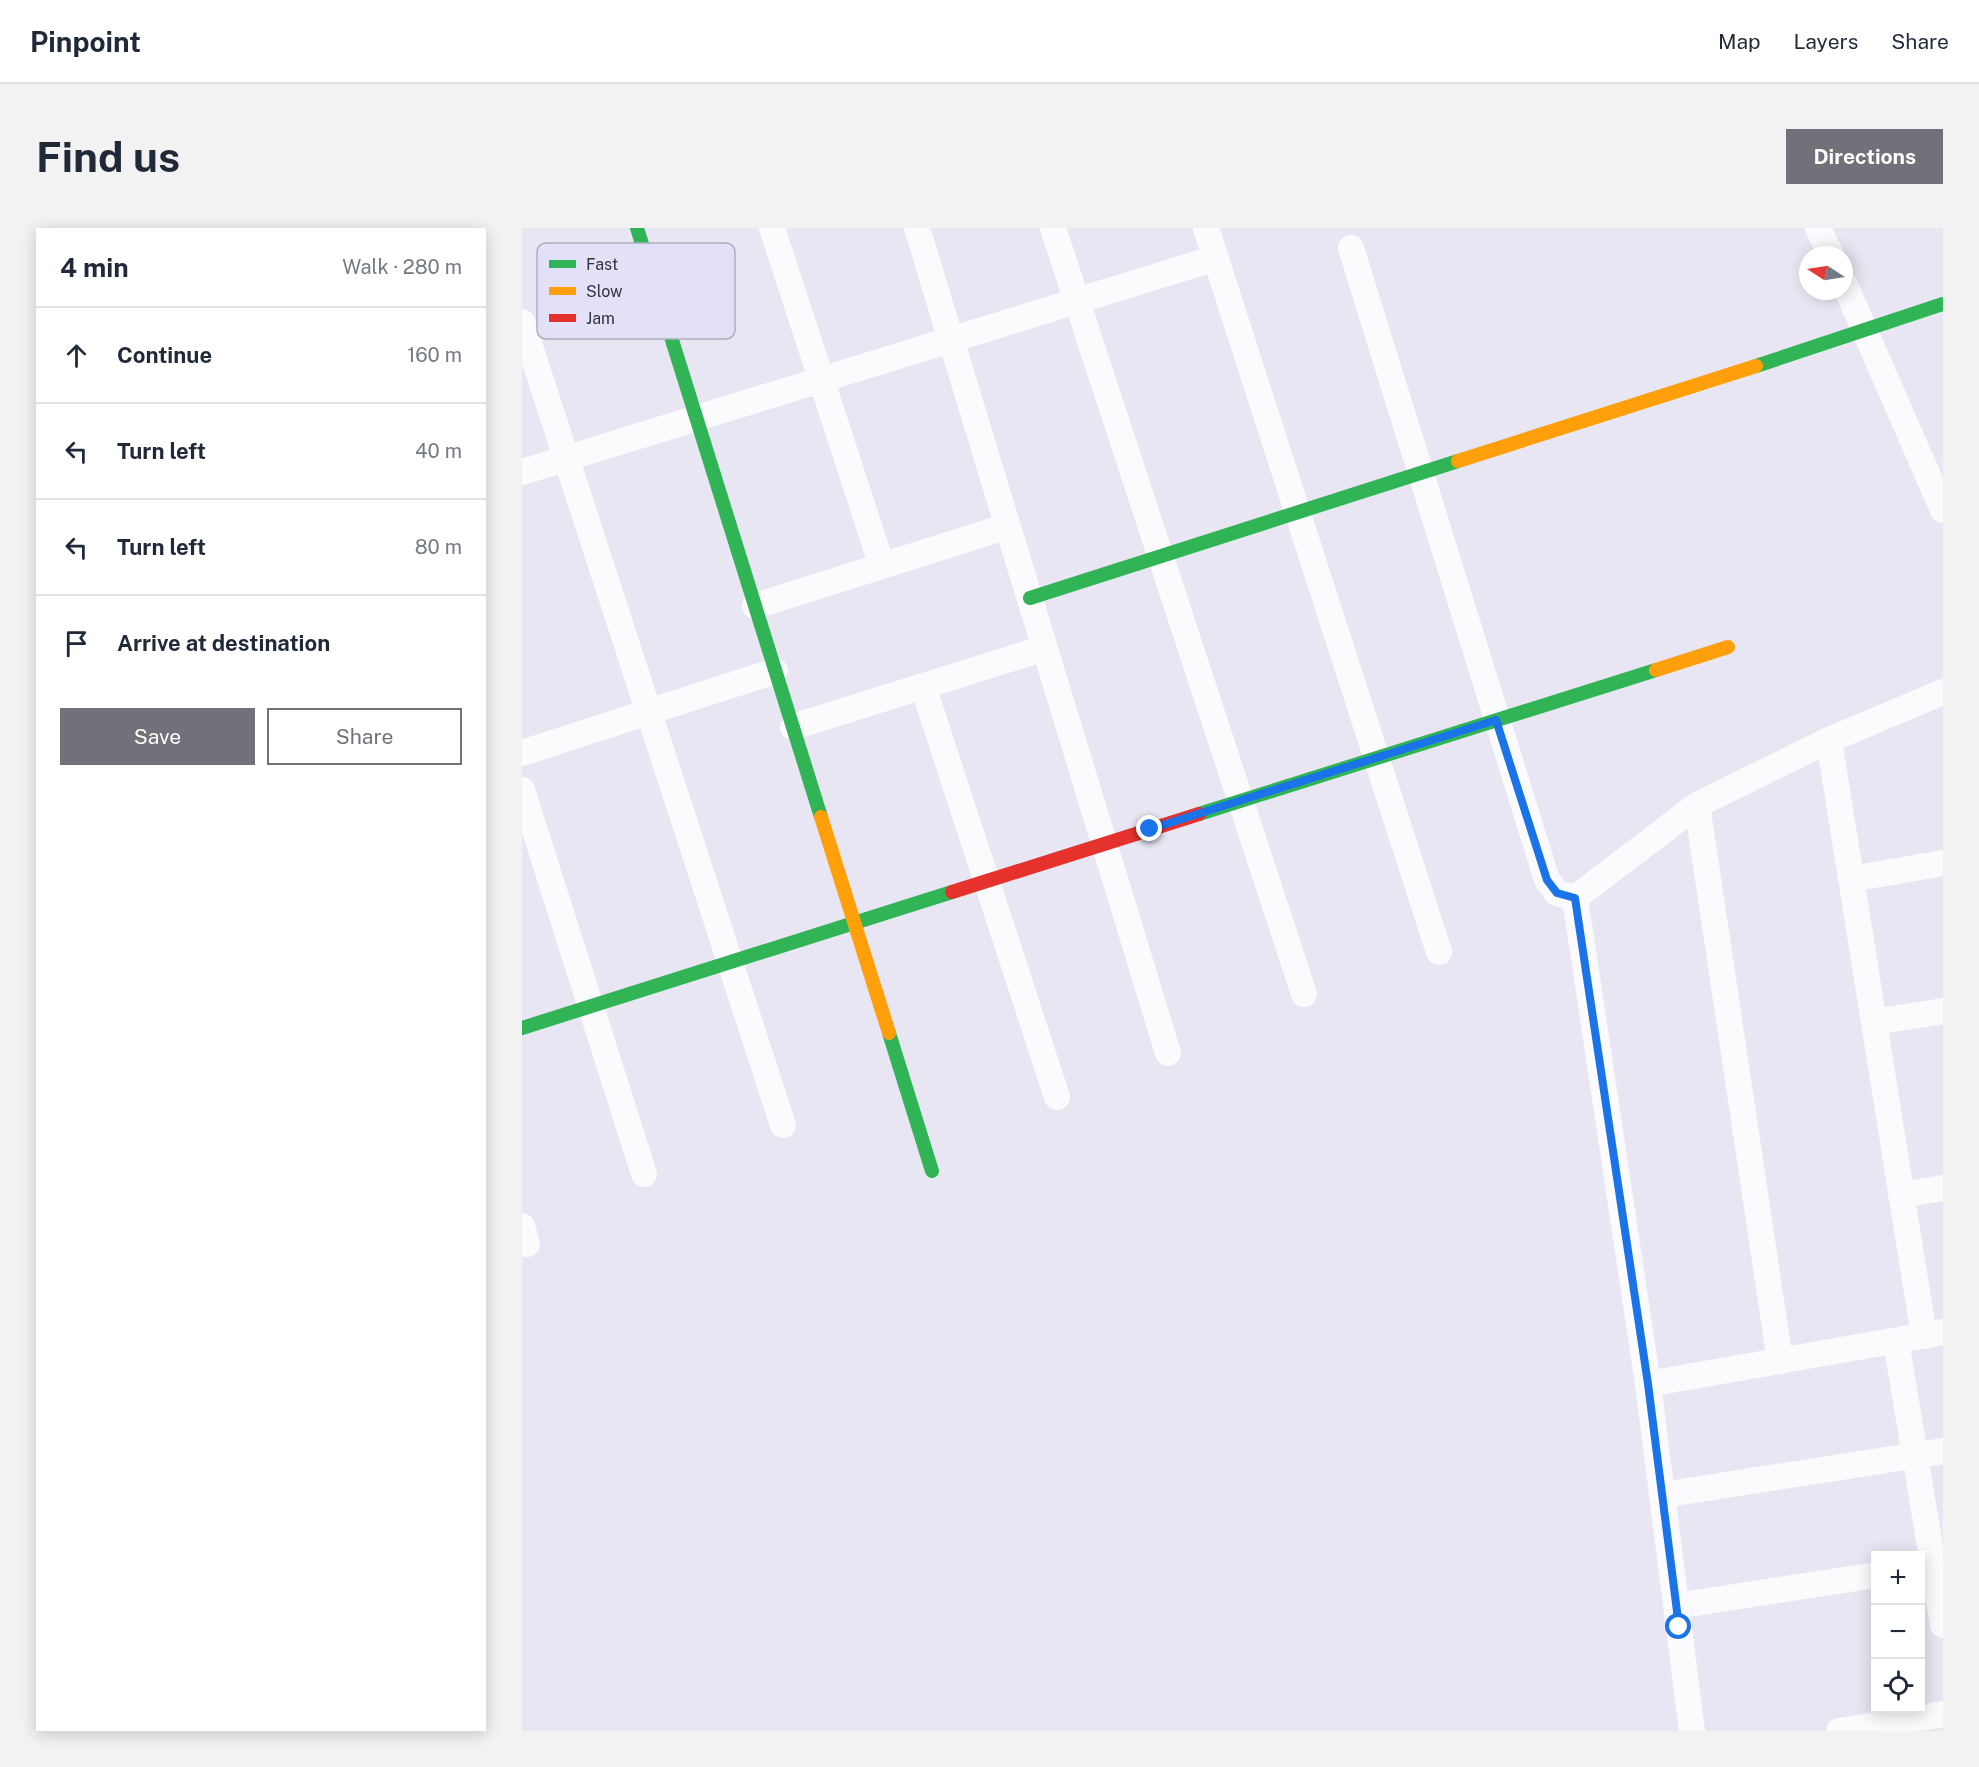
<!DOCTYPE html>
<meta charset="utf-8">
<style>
body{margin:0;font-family:"Public Sans",sans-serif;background:#f2f2f3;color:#1f2937}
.controls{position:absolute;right:18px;bottom:18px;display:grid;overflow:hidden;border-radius:0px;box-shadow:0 3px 15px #0003}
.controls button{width:54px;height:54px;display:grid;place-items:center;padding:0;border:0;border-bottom:2px solid #e0e1e3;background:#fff;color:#1f2937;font:30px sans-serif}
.compass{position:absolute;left:1277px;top:18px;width:54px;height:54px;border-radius:50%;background:#fff;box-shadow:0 3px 15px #0003;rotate:282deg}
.stop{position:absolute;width:18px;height:18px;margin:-14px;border:4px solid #1a73e8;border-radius:50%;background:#fff}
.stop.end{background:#1a73e8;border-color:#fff;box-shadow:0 2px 6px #0008}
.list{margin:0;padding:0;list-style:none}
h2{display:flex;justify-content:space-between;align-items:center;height:78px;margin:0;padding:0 24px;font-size:26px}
h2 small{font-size:20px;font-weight:400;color:#747a83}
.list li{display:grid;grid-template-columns:39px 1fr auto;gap:18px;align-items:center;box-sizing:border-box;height:96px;padding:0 24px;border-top:2px solid #e0e1e3}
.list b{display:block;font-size:22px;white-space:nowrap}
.list em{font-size:20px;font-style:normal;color:#747a83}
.actions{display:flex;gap:12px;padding:18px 24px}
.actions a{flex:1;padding:14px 0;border:2px solid #72717a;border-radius:0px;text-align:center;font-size:21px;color:#72717a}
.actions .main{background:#72717a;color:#fff}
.icon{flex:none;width:33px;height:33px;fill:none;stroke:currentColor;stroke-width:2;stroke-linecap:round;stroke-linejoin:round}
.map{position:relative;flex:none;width:1421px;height:1503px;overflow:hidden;border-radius:0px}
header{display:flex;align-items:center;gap:36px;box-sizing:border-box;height:84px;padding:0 30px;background:#fff;border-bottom:2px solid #e0e1e3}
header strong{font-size:28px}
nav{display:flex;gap:33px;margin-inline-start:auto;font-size:21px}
.intro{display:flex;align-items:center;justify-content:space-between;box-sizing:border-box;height:144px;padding:0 36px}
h1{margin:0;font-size:42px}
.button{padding:15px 27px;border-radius:0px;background:#72717a;color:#fff;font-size:21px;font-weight:700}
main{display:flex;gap:36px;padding:0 36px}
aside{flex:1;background:#fff;border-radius:0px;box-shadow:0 3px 15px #0003}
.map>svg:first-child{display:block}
</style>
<header>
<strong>Pinpoint</strong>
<nav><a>Map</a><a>Layers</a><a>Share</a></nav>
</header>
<div class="intro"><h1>Find us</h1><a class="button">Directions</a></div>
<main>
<aside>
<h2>4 min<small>Walk · 280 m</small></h2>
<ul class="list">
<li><svg class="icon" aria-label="ahead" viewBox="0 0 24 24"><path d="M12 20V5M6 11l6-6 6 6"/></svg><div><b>Continue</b></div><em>160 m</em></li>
<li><svg class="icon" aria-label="left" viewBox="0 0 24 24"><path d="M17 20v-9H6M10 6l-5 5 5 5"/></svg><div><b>Turn left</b></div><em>40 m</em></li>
<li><svg class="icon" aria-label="left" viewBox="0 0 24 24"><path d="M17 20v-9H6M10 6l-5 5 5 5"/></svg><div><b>Turn left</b></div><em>80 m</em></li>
<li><svg class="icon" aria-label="arrive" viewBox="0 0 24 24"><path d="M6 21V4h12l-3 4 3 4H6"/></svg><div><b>Arrive at destination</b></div></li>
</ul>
<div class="actions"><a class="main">Save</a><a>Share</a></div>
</aside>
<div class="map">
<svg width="1421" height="1503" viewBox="0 0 1421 1503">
<rect width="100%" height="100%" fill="#e7e6f2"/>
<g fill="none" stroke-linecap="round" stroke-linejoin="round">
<!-- street -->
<path stroke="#fbfbfd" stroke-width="26" d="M250,0l110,338
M395,0l251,825
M531,0l251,766
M684,0l233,724
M1296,0l13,27
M829,20l196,632 10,13 18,5 122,-93 132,-65 114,-48
M1322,55l99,227
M0,94l261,803
M0,244l694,-214
M233,378l253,-80
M401,458l134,411
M271,499l252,-79
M1307,512l95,596
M0,525l253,-82
M0,562l122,384
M1175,577l83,556
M1329,651l92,-16
M1053,670l73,486 44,347
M1352,794l69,-11
M1379,967l42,-7
M0,998l5,18
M1374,1113l47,284
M1126,1156l295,-52
M1140,1267l281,-44
M1154,1378l200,-31
M1317,1503l104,-17"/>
<!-- fast -->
<path stroke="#30b455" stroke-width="14" d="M115,0l184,589
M1234,138l187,-62
M508,370l428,-137
M677,586l457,-144
M0,800l430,-136
M367,805l43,138"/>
<!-- slow -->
<path stroke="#ff9f0a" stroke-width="14" d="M936,233l298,-95
M1134,442l72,-23
M299,589l68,216"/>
<!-- jam -->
<path stroke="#e5322d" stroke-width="14" d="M430,664l247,-78"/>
</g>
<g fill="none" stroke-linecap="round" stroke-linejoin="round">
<!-- route -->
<path stroke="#1a73e8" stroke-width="8" d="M628,601l346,-109 51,160 10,13 18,5 73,486 31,243"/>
</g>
<!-- legend -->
<rect x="15" y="15" width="198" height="96" rx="9" fill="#e3e1f7" stroke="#aeacbe" stroke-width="1.5"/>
<rect x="27" y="32" width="27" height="8" fill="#30b455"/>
<rect x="27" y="59" width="27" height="8" fill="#ff9f0a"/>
<rect x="27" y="86" width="27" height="8" fill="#e5322d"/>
<g font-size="16" fill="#33323a">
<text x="64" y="42">Fast</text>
<text x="64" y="69">Slow</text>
<text x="64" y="96">Jam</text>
</g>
</svg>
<div class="controls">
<button>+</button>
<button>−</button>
<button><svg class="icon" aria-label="locate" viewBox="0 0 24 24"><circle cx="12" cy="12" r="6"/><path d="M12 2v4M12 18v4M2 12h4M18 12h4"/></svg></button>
</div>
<svg class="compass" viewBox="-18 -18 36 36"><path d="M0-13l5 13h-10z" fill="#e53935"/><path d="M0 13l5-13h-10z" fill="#747a83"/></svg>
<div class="stop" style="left:1157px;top:1399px"></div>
<div class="stop end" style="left:628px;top:601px"></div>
</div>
</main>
